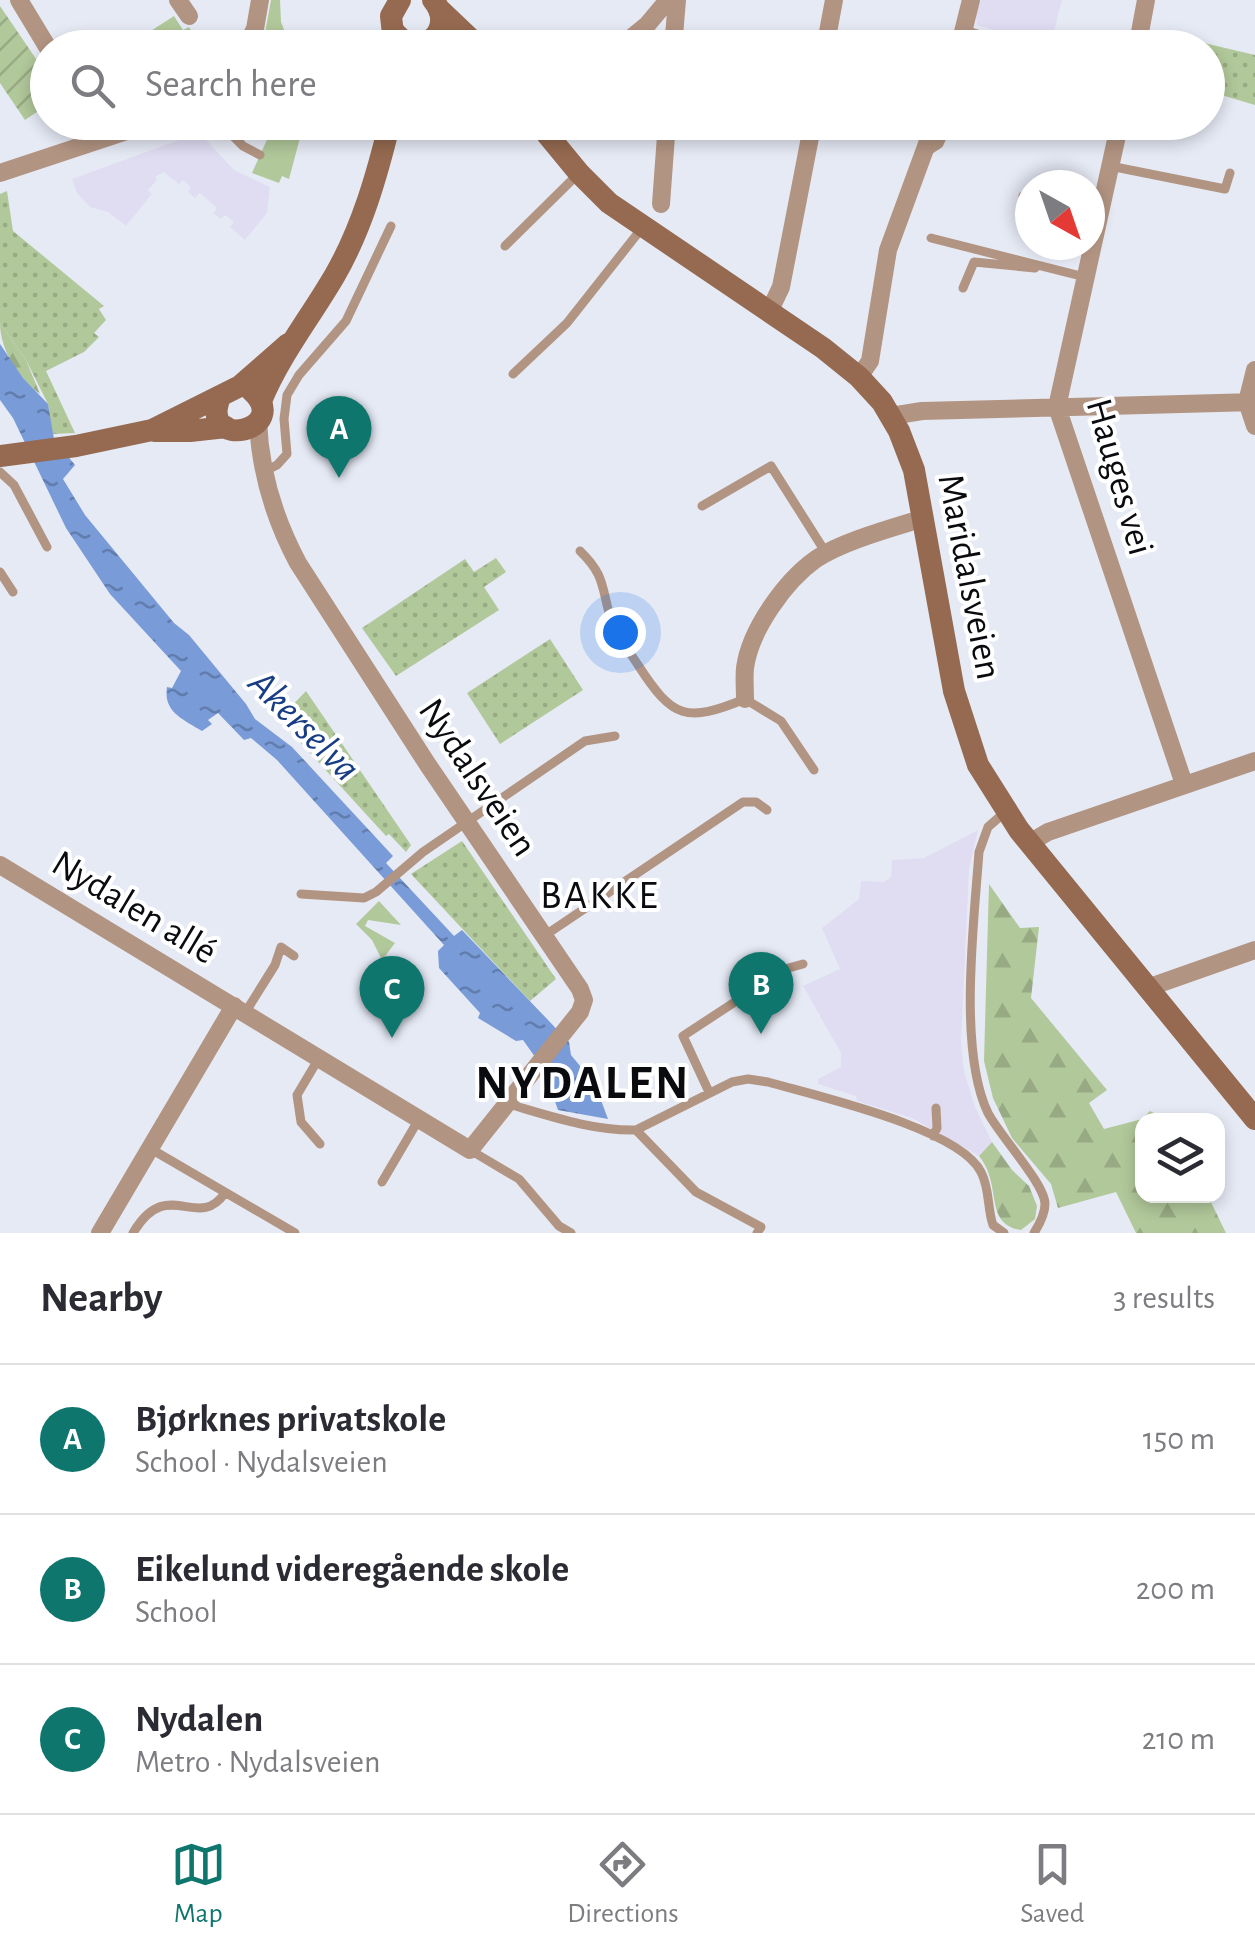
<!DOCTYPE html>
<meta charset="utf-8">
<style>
body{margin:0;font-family:"Alegreya Sans",sans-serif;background:#f2f2f3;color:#2b2b33}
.controls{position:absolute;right:30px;bottom:30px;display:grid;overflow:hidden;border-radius:20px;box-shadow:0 5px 15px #0003}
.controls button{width:90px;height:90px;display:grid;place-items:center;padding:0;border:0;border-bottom:2px solid #e1e1e2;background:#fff;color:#2b2b33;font:50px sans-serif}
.compass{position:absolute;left:1015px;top:170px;width:90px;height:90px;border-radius:50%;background:#fff;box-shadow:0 5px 15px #0003;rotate:140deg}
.you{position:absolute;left:620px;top:632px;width:35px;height:35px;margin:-25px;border:8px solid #fff;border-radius:50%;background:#1a73e8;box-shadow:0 0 0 15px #1a73e833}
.badge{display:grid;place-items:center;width:65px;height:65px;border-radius:50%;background:#0f766e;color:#fff;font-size:32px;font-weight:700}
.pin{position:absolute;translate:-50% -82px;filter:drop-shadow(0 2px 5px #0008)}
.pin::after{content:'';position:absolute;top:52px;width:35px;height:30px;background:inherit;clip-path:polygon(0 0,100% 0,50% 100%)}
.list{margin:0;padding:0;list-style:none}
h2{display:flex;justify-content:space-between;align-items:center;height:130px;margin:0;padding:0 40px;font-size:42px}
h2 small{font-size:32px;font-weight:400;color:#7c7c81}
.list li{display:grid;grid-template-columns:65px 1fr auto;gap:30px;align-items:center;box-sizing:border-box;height:150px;padding:0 40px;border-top:2px solid #e1e1e2}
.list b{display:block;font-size:38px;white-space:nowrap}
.list p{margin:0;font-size:32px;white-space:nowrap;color:#7c7c81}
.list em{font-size:32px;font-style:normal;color:#7c7c81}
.icon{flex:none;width:55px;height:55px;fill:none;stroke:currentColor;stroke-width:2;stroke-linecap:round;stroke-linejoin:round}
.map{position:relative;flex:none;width:1255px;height:1233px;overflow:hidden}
.search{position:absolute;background:#fff;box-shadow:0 5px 15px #0003;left:30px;right:30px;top:30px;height:110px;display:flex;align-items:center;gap:25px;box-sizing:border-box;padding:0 35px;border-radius:55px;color:#7c7c81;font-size:38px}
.sheet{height:580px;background:#fff}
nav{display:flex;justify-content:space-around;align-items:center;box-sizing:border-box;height:140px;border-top:2px solid #e1e1e2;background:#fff;font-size:28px;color:#7c7c81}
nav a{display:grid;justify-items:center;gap:5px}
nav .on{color:#0f766e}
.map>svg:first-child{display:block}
</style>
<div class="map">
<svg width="1255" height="1233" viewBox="0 0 1255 1233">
<defs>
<pattern id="forest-firs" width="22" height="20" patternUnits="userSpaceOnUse" patternTransform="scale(2.5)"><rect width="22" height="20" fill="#b1c89a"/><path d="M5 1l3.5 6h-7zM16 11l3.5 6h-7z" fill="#97aa84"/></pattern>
<pattern id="park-dots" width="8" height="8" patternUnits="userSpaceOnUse" patternTransform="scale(2.5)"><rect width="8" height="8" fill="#b1c89a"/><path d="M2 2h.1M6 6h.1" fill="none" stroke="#97aa84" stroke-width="1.8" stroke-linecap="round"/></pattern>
<pattern id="garden-furrows" width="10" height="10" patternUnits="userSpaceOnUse" patternTransform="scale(2.5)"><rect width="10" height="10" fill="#b1c89a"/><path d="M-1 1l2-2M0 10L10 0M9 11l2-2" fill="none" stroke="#97aa84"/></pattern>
<pattern id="water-ripples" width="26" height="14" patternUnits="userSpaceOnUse" patternTransform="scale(2.5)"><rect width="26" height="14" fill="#799bd8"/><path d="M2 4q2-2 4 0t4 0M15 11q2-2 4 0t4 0" fill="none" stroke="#617dae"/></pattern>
</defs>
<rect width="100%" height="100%" fill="#e6eaf5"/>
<!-- education -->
<path fill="#e0ddf3" d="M981,0h81l-12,47 -73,-22 -1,-10z
M196,129l38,41 36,17 -3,26 -22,27 -15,-13 4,-5 -9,-7 -4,4 -8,-6 4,-5 -17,-15 -5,5 -7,-6 3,-5 -8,-7 -4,4 -15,-12 -9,5 2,3 -9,10 4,4 -26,32 -18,-14 -18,-5 -13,-14 -5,-14 110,-40z
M978,830l-9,39 -8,173 3,29 11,36 17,35 -13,14 -67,-38 -55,-17 -1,-5 -38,-12v-5l23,-12v-14l-38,-67 37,-17 -18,-41 37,-29 2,-18 23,1 7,-5 1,-17 32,-2z"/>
<!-- grass -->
<path fill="#b1c89a" d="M271,0h9l1,22 10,25h-33l7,-14z
M174,16l9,14 6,-3 3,5 -22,15h-44z
M246,123h58l-15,56 -7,-3 -3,7 -27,-10 18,-40 -10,-5 -2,3z
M379,901l22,24 -33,-5 -3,6 30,17 -13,17 -10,-20 -16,-16z"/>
<!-- forest -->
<path fill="url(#forest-firs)" d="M0,323l26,37 14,34c-22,-17 -40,-44 -40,-71z
M989,884l31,44 19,-1 -8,71 76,92 -18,13 15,26 38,-10 8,-8 17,9h-25v76h66l18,37h-90l-20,-41 -58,16 -7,-24 -39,-46 -19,-40 -9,-37z
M992,1142l20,28 17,16 8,20 -2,13 -14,11c-38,-6 -18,-45 -42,-74z"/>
<!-- park -->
<path fill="url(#park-dots)" d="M1149,30l106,25v50l-47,-14v-43h-62z
M7,191l6,40 91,75 -5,3 7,11 -12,13 5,4 -15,15 -38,19 29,62 -23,1 -4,-30 -22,-44 -26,-37v-129z
M496,558l10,14 -22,15 15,23 -103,66 -34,-48 103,-69 9,13z
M550,639l33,51 -83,54 -33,-51z
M306,691l105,154 -5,7 -17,-18 -3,2 -107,-117z
M462,841l94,138 -26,22 -119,-127z"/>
<!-- garden -->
<path fill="url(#garden-furrows)" d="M0,6l47,69v30l-22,15 -25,-37z"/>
<!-- water -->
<path fill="url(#water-ripples)" d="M0,344l23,34 25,26 6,35 21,26 -12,14 22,36 89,108 15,12 57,69 9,15 37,28 101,109 -7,7 68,73 8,-6 107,112 2,13 24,29 13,35 -50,-9 -15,-42 -20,-28 -7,1 -38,-23 2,-5 -41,-45 -1,-17 6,-6 -167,-185 -26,-22 -7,2 -26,-27 -10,7 4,4 -10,7c-19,-12 -39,-19 -35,-44l5,1 9,-17 -71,-77 -44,-66 -53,-110 -13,-18z"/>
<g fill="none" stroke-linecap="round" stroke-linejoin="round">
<!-- lane -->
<path stroke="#b29482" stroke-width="9" d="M219,122l24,24 17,9
M928,151l11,-7 10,-22
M1110,166l115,23 5,-16
M1023,196l7,2
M931,238l154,39
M505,246l72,-71
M963,288l11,-26 61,6
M513,374l54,-51 75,-95
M265,471l12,-6 10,-11 -3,-35 3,-24 12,-20 47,-54 45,-95
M0,472l14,13 33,62
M702,506l69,-40 55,87
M580,551c26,25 21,37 31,68 5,16 18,32 27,46 35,54 48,58 107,34l36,22 33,49
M0,572l13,20
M1004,813l-16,14 -9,25c-5,70 -21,199 9,261 12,23 57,71 57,91 0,10 -6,21 -11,29
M301,894l63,4 12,-6 47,-40 162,-111 30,-5
M544,936l199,-134h13l11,8
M245,1013l30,-48 6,-18 13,9
M319,1058l-22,37 4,27 19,22
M709,1092l-26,-56 102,-67 18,-5
M505,1103c42,12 87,28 131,27l96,-48 16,-3 20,3c48,14 191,46 213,90 9,17 6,36 12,53l11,8
M636,1130l60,62 65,35 -4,6
M933,1136l4,-8 -1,-20
M151,1149l144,84
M470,1150l49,29 40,47 12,7
M382,1182l37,-63
M133,1233c35,-59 64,0 92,-40"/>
<!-- street -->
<path stroke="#b29482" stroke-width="18" d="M19,0l29,48
M178,0l11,16
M963,34l42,14
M245,48l10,-19 5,-29
M619,48l28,-23 21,-25
M673,48l4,-48
M825,48l9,-48
M959,48l12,-48
M1137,48l9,-48
M1120,122l-63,285 127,377
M0,173l154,-51
M661,204l6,-82
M769,312l12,-25 32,-165
M1255,370l-8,32 8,24
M859,377l11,-16 18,-111 47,-128
M891,416l31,-5 333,-9
M745,699c0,-10 -1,-21 0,-31 5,-38 40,-87 71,-109 27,-18 76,-31 108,-41
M1029,843l19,-11 207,-71
M0,865l470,285 110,-138 4,-12 -4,-11 -152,-224 -130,-202c-24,-45 -38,-91 -40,-142
M1147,988l108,-38
M100,1233l134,-227"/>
<!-- secondary -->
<path stroke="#956a50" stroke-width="22" d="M440,10l40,38
M393,30c23,34 66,1 40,-30
M394,43l-3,-27 9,-16
M537,122l42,51 30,30 214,145 36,29 23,25 17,29 15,39 40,221 24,74 41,65 236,289
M220,397c-22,56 75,33 31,-7
M261,401c19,-46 49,-83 74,-126 27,-47 42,-100 55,-153
M155,431h35l36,-4
M0,456l76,-10 76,-16 88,-44 48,-42"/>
</g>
<g text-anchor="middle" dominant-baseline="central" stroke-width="8" stroke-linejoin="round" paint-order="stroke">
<!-- street labels -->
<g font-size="38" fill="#0a0b0f" stroke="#fff">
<text transform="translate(1119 477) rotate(74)">Hauges vei</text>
<text transform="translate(969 577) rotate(79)">Maridalsveien</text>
<text transform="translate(477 778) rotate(56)">Nydalsveien</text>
<text transform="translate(134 908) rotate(31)">Nydalen allé</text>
</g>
<!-- water labels -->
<g font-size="40" font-style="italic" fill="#183d85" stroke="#fff">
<text transform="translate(304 726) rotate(45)">Akerselva</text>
</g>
<!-- neighbourhood labels -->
<g font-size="40" letter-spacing="2.5" fill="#0a0b0f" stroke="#fff">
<text x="600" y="896">BAKKE</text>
</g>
<!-- district labels -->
<g font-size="48" font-weight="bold" letter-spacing="2.5" fill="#0a0b0f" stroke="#fff">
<text x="583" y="1084">NYDALEN</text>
</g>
</g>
</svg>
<div class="controls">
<button><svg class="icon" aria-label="layers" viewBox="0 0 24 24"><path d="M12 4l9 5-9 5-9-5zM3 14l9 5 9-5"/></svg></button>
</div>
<svg class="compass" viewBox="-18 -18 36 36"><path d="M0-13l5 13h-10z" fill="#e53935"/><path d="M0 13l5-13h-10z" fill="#7c7c81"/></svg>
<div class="you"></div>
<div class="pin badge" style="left:339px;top:478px">A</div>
<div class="pin badge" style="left:761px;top:1034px">B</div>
<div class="pin badge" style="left:392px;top:1038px">C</div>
<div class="search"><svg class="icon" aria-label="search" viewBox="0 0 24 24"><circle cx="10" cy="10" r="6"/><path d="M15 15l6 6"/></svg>Search here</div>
</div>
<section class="sheet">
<h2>Nearby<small>3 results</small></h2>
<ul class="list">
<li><span class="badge">A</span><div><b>Bjørknes privatskole</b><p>School · Nydalsveien</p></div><em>150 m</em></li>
<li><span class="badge">B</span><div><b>Eikelund videregående skole</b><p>School</p></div><em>200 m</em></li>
<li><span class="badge">C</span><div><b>Nydalen</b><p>Metro · Nydalsveien</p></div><em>210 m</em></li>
</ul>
</section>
<nav>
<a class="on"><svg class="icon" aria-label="map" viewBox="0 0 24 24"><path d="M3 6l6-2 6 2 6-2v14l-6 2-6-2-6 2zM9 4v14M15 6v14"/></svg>Map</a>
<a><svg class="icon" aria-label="directions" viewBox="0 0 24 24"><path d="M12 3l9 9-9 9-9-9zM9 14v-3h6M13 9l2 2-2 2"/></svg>Directions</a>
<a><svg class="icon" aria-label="saved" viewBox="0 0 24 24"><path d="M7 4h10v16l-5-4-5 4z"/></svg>Saved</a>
</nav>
